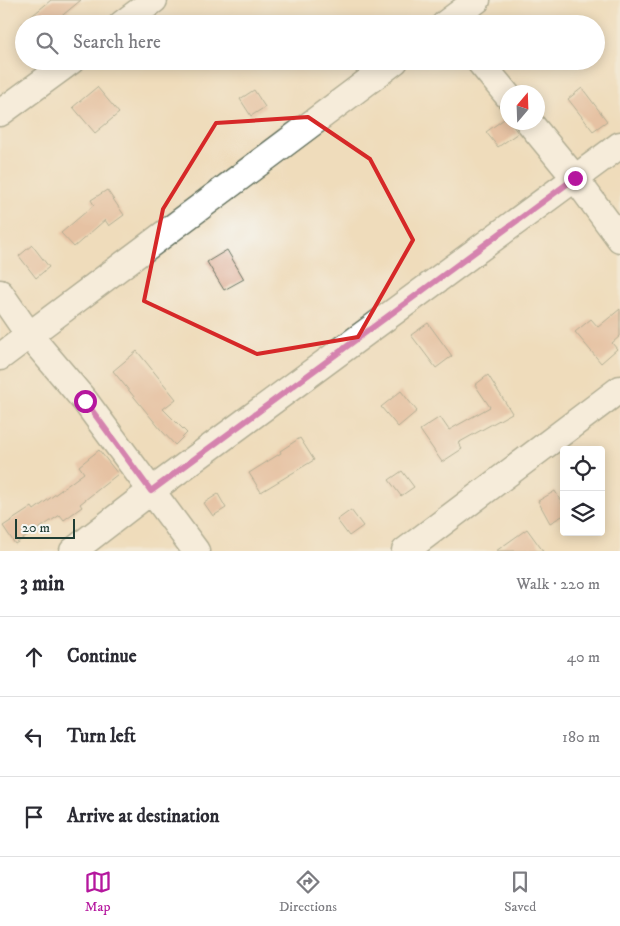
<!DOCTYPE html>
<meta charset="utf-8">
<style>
body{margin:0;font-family:"IM FELL DW Pica",serif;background:#f2f2f3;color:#2b2b33}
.controls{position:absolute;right:15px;bottom:15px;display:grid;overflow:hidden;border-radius:5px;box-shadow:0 2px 12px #0003}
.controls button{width:45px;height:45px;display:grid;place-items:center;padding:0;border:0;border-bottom:1px solid #e1e1e2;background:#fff;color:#2b2b33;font:25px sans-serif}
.compass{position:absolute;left:500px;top:85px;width:45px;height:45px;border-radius:50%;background:#fff;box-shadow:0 2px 12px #0003;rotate:19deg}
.scale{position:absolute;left:15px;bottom:12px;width:60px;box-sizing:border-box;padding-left:5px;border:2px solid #1f3d34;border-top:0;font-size:14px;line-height:18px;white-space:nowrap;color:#1f3d34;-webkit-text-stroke:4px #f6f6f2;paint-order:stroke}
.stop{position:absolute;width:15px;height:15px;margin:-11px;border:4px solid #b5179e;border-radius:50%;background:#fff}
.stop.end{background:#b5179e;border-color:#fff;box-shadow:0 1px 5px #0008}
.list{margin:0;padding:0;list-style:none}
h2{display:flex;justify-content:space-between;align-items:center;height:65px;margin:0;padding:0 20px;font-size:21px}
h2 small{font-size:16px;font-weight:400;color:#7c7c81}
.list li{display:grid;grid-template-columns:32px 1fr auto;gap:15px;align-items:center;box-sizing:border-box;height:80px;padding:0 20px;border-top:1px solid #e1e1e2}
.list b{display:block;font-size:19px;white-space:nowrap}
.list em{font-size:16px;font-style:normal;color:#7c7c81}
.icon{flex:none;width:28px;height:28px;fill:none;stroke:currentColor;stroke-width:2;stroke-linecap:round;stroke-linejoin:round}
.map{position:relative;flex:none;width:620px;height:551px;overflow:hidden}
.search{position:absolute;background:#fff;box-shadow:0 2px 12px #0003;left:15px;right:15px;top:15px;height:55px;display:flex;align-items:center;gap:12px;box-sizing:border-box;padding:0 18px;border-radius:28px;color:#7c7c81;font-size:19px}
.sheet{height:305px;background:#fff}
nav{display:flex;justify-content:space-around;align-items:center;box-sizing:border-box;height:70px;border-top:1px solid #e1e1e2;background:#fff;font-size:14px;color:#7c7c81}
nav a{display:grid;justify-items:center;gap:2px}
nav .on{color:#b5179e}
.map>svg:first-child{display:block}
</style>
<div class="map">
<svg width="620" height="551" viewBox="0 0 620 551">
<rect width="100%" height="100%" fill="#f6f6f2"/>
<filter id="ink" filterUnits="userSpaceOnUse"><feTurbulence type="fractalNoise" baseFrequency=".02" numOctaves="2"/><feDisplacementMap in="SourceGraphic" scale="10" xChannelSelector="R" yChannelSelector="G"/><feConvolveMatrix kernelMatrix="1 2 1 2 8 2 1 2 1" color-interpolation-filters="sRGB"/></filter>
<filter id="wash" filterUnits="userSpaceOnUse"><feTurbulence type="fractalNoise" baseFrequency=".0096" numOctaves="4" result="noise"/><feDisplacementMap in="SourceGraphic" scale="20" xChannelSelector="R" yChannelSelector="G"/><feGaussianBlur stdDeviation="1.12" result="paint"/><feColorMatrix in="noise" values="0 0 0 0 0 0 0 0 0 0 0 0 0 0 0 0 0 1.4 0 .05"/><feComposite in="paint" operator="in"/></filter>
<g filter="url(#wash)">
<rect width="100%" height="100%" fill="#efdcbb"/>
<g id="blocks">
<!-- building -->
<path fill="#dca285" d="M51,0h30l-29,24h-30z
M97,87l22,26 -24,20 -22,-26z
M582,88l25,33 -14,10 -25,-32z
M254,90l11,17 -14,9 -11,-17z
M507,117l1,5h2l8,11 -20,14 -12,-15z
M107,190l17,25 -15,11 -4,-6 -31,27 -13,-14 33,-28 -3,-5z
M32,245l17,22 -13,11 -17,-22z
M227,250l17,29 -20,11 -17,-28z
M620,309v27l-8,7 5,6 -16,14 -26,-31 16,-13 7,8z
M428,323l24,33 -16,12 -25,-33z
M137,351l39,48 -13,10 24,24 -12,12 -14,-15 -48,-59z
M488,375l24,38 -54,30 4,6 -20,13 -22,-32 20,-13 9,13 41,-23 -15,-22z
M401,391l16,20 -19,16 -17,-20z
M300,438l14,22 -53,32 -12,-19 32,-20 -1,-2z
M99,450l19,24 -38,30 2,3 -18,13 -4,-5 -45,29 -12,-18 29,-19 2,3 50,-37 -5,-7z
M402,471l12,16 -13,9 -12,-16z
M555,491l9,16v8l-14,8 -12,-22z
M218,494l8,14 -13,8 -9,-13z
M351,510l12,16 -14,10 -12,-16z
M527,529l16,22h-47z"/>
</g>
</g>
<g filter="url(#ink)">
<use href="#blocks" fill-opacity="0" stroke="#687563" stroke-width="1"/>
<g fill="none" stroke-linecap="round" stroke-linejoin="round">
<defs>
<path id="minor" d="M122,24l32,-24
M445,24l32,-24
M479,61l29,35
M0,113l71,-52
M529,122l46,56 45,61
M0,293l29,42 56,66 111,150
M0,357l395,-296
M73,551l78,-60 469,-346
M405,551l215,-162"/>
</defs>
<!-- minor casing -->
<use href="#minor" stroke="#687563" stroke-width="29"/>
<!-- minor -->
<use href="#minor" stroke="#fff" stroke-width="26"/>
</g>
</g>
<g fill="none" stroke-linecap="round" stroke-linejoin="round" filter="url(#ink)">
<!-- route -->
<path stroke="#b5179e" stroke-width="6" d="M85,401l66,90 424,-313"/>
</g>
<!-- marked area -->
<path d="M0 0H620V551H0ZM308,117l62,42 43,81 -55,97 -101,17 -113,-53 19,-92 53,-86z" fill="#efdcbb" fill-opacity=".55" fill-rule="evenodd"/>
<path fill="none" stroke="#d62828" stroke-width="4" stroke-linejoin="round" d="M308,117l62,42 43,81 -55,97 -101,17 -113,-53 19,-92 53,-86z"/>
</svg>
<div class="controls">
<button><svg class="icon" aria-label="locate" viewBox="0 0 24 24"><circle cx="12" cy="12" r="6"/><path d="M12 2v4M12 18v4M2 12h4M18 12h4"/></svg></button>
<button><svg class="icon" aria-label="layers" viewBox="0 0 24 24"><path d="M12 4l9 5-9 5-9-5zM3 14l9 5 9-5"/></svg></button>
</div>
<svg class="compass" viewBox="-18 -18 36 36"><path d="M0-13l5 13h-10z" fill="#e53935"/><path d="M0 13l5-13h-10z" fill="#7c7c81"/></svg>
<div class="scale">20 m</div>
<div class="stop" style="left:85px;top:401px"></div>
<div class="stop end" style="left:575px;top:178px"></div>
<div class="search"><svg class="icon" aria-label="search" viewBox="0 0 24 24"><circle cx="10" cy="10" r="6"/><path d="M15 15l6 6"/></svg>Search here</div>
</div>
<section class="sheet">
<h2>3 min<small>Walk · 220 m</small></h2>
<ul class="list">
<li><svg class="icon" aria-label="ahead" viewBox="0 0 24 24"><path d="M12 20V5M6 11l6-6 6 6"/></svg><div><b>Continue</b></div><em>40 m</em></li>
<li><svg class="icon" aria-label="left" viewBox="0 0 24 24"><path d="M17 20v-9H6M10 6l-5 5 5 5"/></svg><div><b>Turn left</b></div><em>180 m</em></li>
<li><svg class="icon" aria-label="arrive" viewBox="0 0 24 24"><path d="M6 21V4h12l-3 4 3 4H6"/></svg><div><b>Arrive at destination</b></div></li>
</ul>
</section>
<nav>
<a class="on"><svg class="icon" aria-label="map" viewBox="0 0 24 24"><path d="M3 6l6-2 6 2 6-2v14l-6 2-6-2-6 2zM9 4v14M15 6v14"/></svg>Map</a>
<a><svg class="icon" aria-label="directions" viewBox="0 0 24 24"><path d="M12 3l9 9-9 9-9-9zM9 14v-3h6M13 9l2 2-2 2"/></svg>Directions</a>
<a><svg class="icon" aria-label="saved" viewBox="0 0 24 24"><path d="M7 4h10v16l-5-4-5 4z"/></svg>Saved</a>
</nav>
